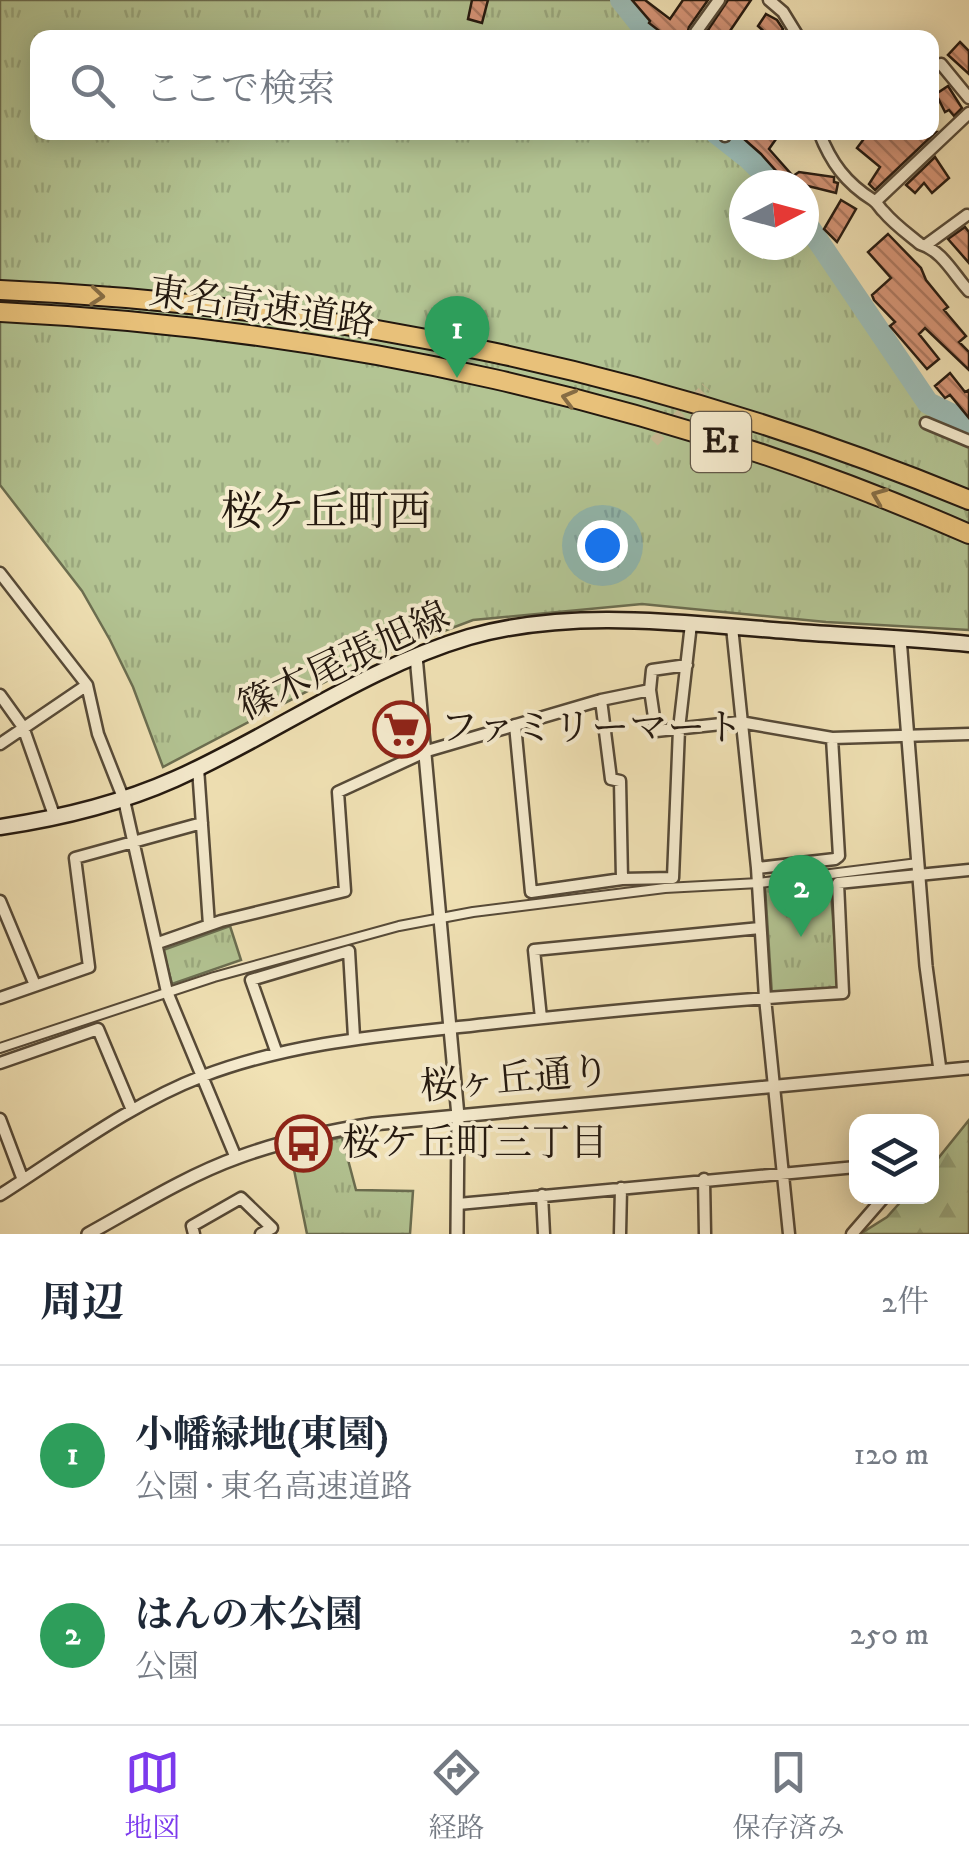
<!DOCTYPE html>
<html lang="ja">
<meta charset="utf-8">
<style>
body{margin:0;font-family:"IM FELL DW Pica","Noto Serif JP",serif;background:#f2f2f3;color:#1f2937}
.controls{position:absolute;right:30px;bottom:30px;display:grid;overflow:hidden;border-radius:20px;box-shadow:0 5px 25px #0003}
.controls button{width:90px;height:90px;display:grid;place-items:center;padding:0;border:0;border-bottom:2px solid #e0e1e3;background:#fff;color:#1f2937;font:50px sans-serif}
.compass{position:absolute;left:729px;top:170px;width:90px;height:90px;border-radius:50%;background:#fff;box-shadow:0 5px 25px #0003;rotate:84deg}
.you{position:absolute;left:602px;top:545px;width:35px;height:35px;margin:-25px;border:8px solid #fff;border-radius:50%;background:#1a73e8;box-shadow:0 0 0 15px #1a73e833}
.badge{display:grid;place-items:center;width:65px;height:65px;border-radius:50%;background:#7c3aed;color:#fff;font-size:32px;font-weight:700}
.pin{position:absolute;translate:-50% -82px;filter:drop-shadow(0 2px 5px #0008)}
.pin::after{content:'';position:absolute;top:52px;width:35px;height:30px;background:inherit;clip-path:polygon(0 0,100% 0,50% 100%)}
.list{margin:0;padding:0;list-style:none}
h2{display:flex;justify-content:space-between;align-items:center;height:130px;margin:0;padding:0 40px;font-size:42px}
h2 small{font-size:32px;font-weight:400;color:#747a83}
.list li{display:grid;grid-template-columns:65px 1fr auto;gap:30px;align-items:center;box-sizing:border-box;height:180px;padding:0 40px;border-top:2px solid #e0e1e3}
.list b{display:block;font-size:38px;white-space:nowrap}
.list p{margin:0;font-size:32px;white-space:nowrap;color:#747a83}
.list em{font-size:32px;font-style:normal;color:#747a83}
.icon{flex:none;width:55px;height:55px;fill:none;stroke:currentColor;stroke-width:2;stroke-linecap:round;stroke-linejoin:round}
.map{position:relative;flex:none;width:969px;height:1234px;overflow:hidden}
.search{position:absolute;background:#fff;box-shadow:0 5px 25px #0003;left:30px;right:30px;top:30px;height:110px;display:flex;align-items:center;gap:25px;box-sizing:border-box;padding:0 35px;border-radius:20px;color:#747a83;font-size:38px}
.sheet{height:490px;background:#fff}
nav{display:flex;justify-content:space-around;align-items:center;box-sizing:border-box;height:140px;border-top:2px solid #e0e1e3;background:#fff;font-size:28px;color:#747a83}
nav a{display:grid;justify-items:center;gap:5px}
nav .on{color:#7c3aed}
.map>svg:first-child{display:block}
</style>
<div class="map">
<svg width="969" height="1234" viewBox="0 0 969 1234">
<defs>
<pattern id="forest-firs" width="22" height="20" patternUnits="userSpaceOnUse" patternTransform="scale(2.5)"><rect width="22" height="20" fill="#b3c493"/><path d="M5 1l3.5 6h-7zM16 11l3.5 6h-7z" fill="#9aa87e"/></pattern>
<pattern id="park-tufts" width="24" height="20" patternUnits="userSpaceOnUse" patternTransform="scale(2.5)"><rect width="24" height="20" fill="#b3c493"/><path d="M3 7l-1-3M5 7V3M7 7l1-3M15 17l-1-3M17 17v-4M19 17l1-3" fill="none" stroke="#9aa87e"/></pattern>
<pattern id="building-back-hatch" width="6" height="6" patternUnits="userSpaceOnUse" patternTransform="scale(2.5)"><rect width="6" height="6" fill="#d89678"/><path d="M-1 5l2 2M0 0l6 6M5-1l2 2" fill="none" stroke="#af7961"/></pattern>
</defs>
<rect width="100%" height="100%" fill="#f1e2b5"/>
<filter id="stains"><feTurbulence type="fractalNoise" baseFrequency=".002" numOctaves="4"/><feColorMatrix values="0 0 0 0 .2 0 0 0 0 .09 0 0 0 0 .02 0 0 0 .5 -.17"/></filter>
<radialGradient id="worn" r=".72"><stop offset=".6" stop-color="#630" stop-opacity="0"/><stop offset="1" stop-color="#630" stop-opacity=".3"/></radialGradient>
<!-- forest -->
<path fill="url(#forest-firs)" stroke="#6b6e51" stroke-width="2.5" d="M969,1120v114h-109l27,-17 18,-20 27,-1v-30z"/>
<!-- park -->
<path fill="url(#park-tufts)" stroke="#6b6e51" stroke-width="2.5" d="M0,0h619l28,37 -609,1v94h664l2,5c40,5 51,20 77,48h-37v60h60v-30l136,201 29,12v202l-143,-8 -184,-18 -169,16 -108,41 -202,106 -30,-80 -23,-47 -28,-49 -82,-106z
M830,879l8,108 -66,8 -7,-108z
M230,926l11,34 -69,24 -9,-34z
M342,1137l14,53 57,1 -3,43h-103l-17,-84z"/>
<g fill="none" stroke-linecap="round" stroke-linejoin="round">
<!-- river -->
<path stroke="#9cbcb6" stroke-width="22" d="M621,0l30,38
M715,132l33,26 28,27
M804,220l124,183 41,20"/>
</g>
<!-- building -->
<path fill="url(#building-back-hatch)" stroke="#23180f" stroke-width="2.5" d="M472,0h16l-6,23 -14,-4z
M632,0h13l25,19 13,-19h25l-19,27 -3,11h-27l3,-5 -13,-10 1,-2z
M728,0h23l-21,31 10,7h-20l-12,-8z
M766,14l11,6 6,9 -6,9h-6l-13,-12z
M960,42l9,9v23l-21,-19z
M948,86l14,22 -8,8 -5,-6 -4,2 -9,-18z
M736,132h45l-12,17 24,27 6,-4 35,5v5l4,1 -2,10 -32,-8h-21l3,-3 -25,-28z
M869,132h67l-61,58 -6,-6 11,-17 -23,-19z
M935,157l14,21 -17,15 -8,-10 -9,10 -9,-8z
M841,200l15,9 -19,33 -13,-13z
M965,227l4,5v31l-21,-24z
M888,234l33,34 5,12 22,27 -4,3 22,26 -7,6 10,10v18l-44,-42 -6,6 20,25 -12,10 -37,-43 5,-4 -21,-22 -2,-5 19,-17 -23,-26z
M950,373l15,19 4,-2v28l-19,-23 -5,3 -10,-12z"/>
<g fill="none" stroke-linecap="round" stroke-linejoin="round">
<!-- minor-tunnel -->
<path stroke="#c8ba94" stroke-width="10" stroke-dasharray="10 5" stroke-linecap="butt" d="M654,442l52,-55"/>
<defs>
<path id="pedestrian" d="M0,1048l214,-71 185,-51 74,-14 192,-24 94,-5 159,-20"/>
<path id="minor" d="M769,0l14,12 16,26
M696,32l23,-32
M941,64l28,34
M819,132c12,31 27,51 54,68 6,4 6,8 11,12 10,12 24,22 36,32 22,6 34,31 49,47
M725,136l2,-4
M876,201l93,-88
M926,245l41,-30
M926,423l43,18
M0,573l87,112 11,49 26,66 43,192 69,166
M732,627l25,241
M687,665l-35,5 -2,20 6,41 84,-9 92,16
M0,695l23,32 32,91
M601,700l10,79 9,2 2,98
M515,725l16,167 91,-13 51,-1 6,-149 12,-105
M0,744l87,-59
M198,768l11,157
M0,901l35,84
M158,943l63,-22 124,-30 -7,-99 89,-41 174,-51 49,-10
M0,998l89,-31 -14,-109 127,-35
M541,1018l-7,-68 226,-22
M276,1051l-25,-71 98,-29 5,86
M0,1063l98,-34 34,81
M0,1119l23,61
M704,1179l1,55
M0,1195c66,-42 130,-91 203,-119 92,-35 187,-41 284,-52 118,-13 237,-24 356,-31l-5,-110 131,-13
M542,1195l2,39
M458,1204l398,-37
M194,1234l-2,-8 49,-28 31,30 -11,6
M620,1234l1,-46
M789,1234l-24,-236 -8,-130 78,-9 4,-3 -7,-118 137,-4
M852,1234l33,-38"/>
<path id="tertiary" d="M900,638l26,328 14,104
M416,656l42,460 -1,118
M88,1234c49,-27 98,-58 151,-77 44,-16 89,-26 134,-33l596,-56"/>
<path id="secondary" d="M0,827c61,-9 119,-23 175,-48 99,-44 189,-111 294,-142 102,-29 214,-14 318,-6 61,5 121,7 182,13"/>
<path id="motorway" d="M0,290c332,14 662,83 969,210
M0,312c330,16 666,89 969,222"/>
</defs>
<!-- pedestrian casing -->
<use href="#pedestrian" stroke="#564a38" stroke-width="12"/>
<!-- minor casing -->
<use href="#minor" stroke="#564a38" stroke-width="15"/>
<!-- tertiary casing -->
<use href="#tertiary" stroke="#564a38" stroke-width="16"/>
<!-- secondary casing -->
<use href="#secondary" stroke="#23180f" stroke-width="19"/>
<!-- motorway casing -->
<use href="#motorway" stroke="#23180f" stroke-width="22"/>
<!-- pedestrian -->
<use href="#pedestrian" stroke="#f6eccf" stroke-width="8"/>
<!-- minor -->
<use href="#minor" stroke="#f6eccf" stroke-width="10"/>
<!-- tertiary -->
<use href="#tertiary" stroke="#f6eccf" stroke-width="11"/>
<!-- secondary -->
<use href="#secondary" stroke="#f6eccf" stroke-width="14"/>
<!-- motorway -->
<use href="#motorway" stroke="#e8c17a" stroke-width="18"/>
</g>
<!-- one-way arrows -->
<defs><path id="oneway-chevron" d="M-2-3.5L2.5 0L-2 3.5" fill="none" stroke-width="1.6" stroke-linecap="round" stroke-linejoin="round" transform="scale(2.5)"/></defs>
<g stroke="#866c44">
<use href="#oneway-chevron" transform="translate(97 296) rotate(5)"/>
<use href="#oneway-chevron" transform="translate(569 398) rotate(-165)"/>
<use href="#oneway-chevron" transform="translate(879 496) rotate(-158)"/>
</g>
<!-- icons -->
<defs>
<symbol id="supermarket-ring" viewBox="-11 -11 22 22"><circle r="9.5" fill="#f6eccf" stroke="#8f2418" stroke-width="1.5"/><path d="M-6-5.5h2.5l.6 2H6L4.5 2H-2.5L-4.4-4H-6ZM-1.5 3.2a1.3 1.3 0 1 0 .1 0ZM3 3.2a1.3 1.3 0 1 0 .1 0Z" fill="#8f2418"/></symbol>
<symbol id="bus-ring" viewBox="-11 -11 22 22"><circle r="9.5" fill="#f6eccf" stroke="#8f2418" stroke-width="1.5"/><path d="M-5-6H5V4H4V6H2V4H-2V6H-4V4H-5ZM-3.5-4V0h7V-4ZM-3.5 1.2v1.5H-2V1.2ZM2 1.2v1.5H3.5V1.2Z" fill="#8f2418"/></symbol>
</defs>
<g fill-rule="evenodd">
<use href="#supermarket-ring" x="370" y="698" width="63" height="63"/>
<use href="#bus-ring" x="272" y="1112" width="63" height="63"/>
</g>
<g text-anchor="middle" dominant-baseline="central" stroke-width="8" stroke-linejoin="round" paint-order="stroke">
<!-- shield labels -->
<rect fill="#f6eccf" stroke="#625849" stroke-width="2.5" x="691" y="412" width="60" height="60" rx="8"/>
<g font-size="35" font-weight="bold" fill="#23180f">
<text x="721" y="442">E1</text>
</g>
<!-- street labels -->
<g font-size="38" fill="#23180f" stroke="#f6eccf">
<text transform="translate(262 308) rotate(8)">東名高速道路</text>
<text transform="translate(344 662) rotate(-25)">篠木尾張旭線</text>
<text transform="translate(515 1080) rotate(-5)">桜ヶ丘通り</text>
</g>
<!-- poi labels -->
<g font-size="38" fill="#23180f" stroke="#f6eccf" text-anchor="start">
<text x="440" y="729">ファミリーマート</text>
<text x="342" y="1144">桜ケ丘町三丁目</text>
</g>
<!-- quarter labels -->
<g font-size="42" fill="#23180f" stroke="#f6eccf">
<text x="326" y="513">桜ケ丘町西</text>
</g>
</g>
<rect width="100%" height="100%" filter="url(#stains)"/>
<rect width="100%" height="100%" fill="url(#worn)"/>
</svg>
<div class="controls">
<button><svg class="icon" aria-label="layers" viewBox="0 0 24 24"><path d="M12 4l9 5-9 5-9-5zM3 14l9 5 9-5"/></svg></button>
</div>
<svg class="compass" viewBox="-18 -18 36 36"><path d="M0-13l5 13h-10z" fill="#e53935"/><path d="M0 13l5-13h-10z" fill="#747a83"/></svg>
<div class="you"></div>
<div class="pin badge" style="left:457px;top:378px;background:#2e9e5b">1</div>
<div class="pin badge" style="left:801px;top:937px;background:#2e9e5b">2</div>
<div class="search"><svg class="icon" aria-label="search" viewBox="0 0 24 24"><circle cx="10" cy="10" r="6"/><path d="M15 15l6 6"/></svg>ここで検索</div>
</div>
<section class="sheet">
<h2>周辺<small>2件</small></h2>
<ul class="list">
<li><span class="badge" style="background:#2e9e5b">1</span><div><b>小幡緑地(東園)</b><p>公園 · 東名高速道路</p></div><em>120 m</em></li>
<li><span class="badge" style="background:#2e9e5b">2</span><div><b>はんの木公園</b><p>公園</p></div><em>250 m</em></li>
</ul>
</section>
<nav>
<a class="on"><svg class="icon" aria-label="map" viewBox="0 0 24 24"><path d="M3 6l6-2 6 2 6-2v14l-6 2-6-2-6 2zM9 4v14M15 6v14"/></svg>地図</a>
<a><svg class="icon" aria-label="directions" viewBox="0 0 24 24"><path d="M12 3l9 9-9 9-9-9zM9 14v-3h6M13 9l2 2-2 2"/></svg>経路</a>
<a><svg class="icon" aria-label="saved" viewBox="0 0 24 24"><path d="M7 4h10v16l-5-4-5 4z"/></svg>保存済み</a>
</nav>
